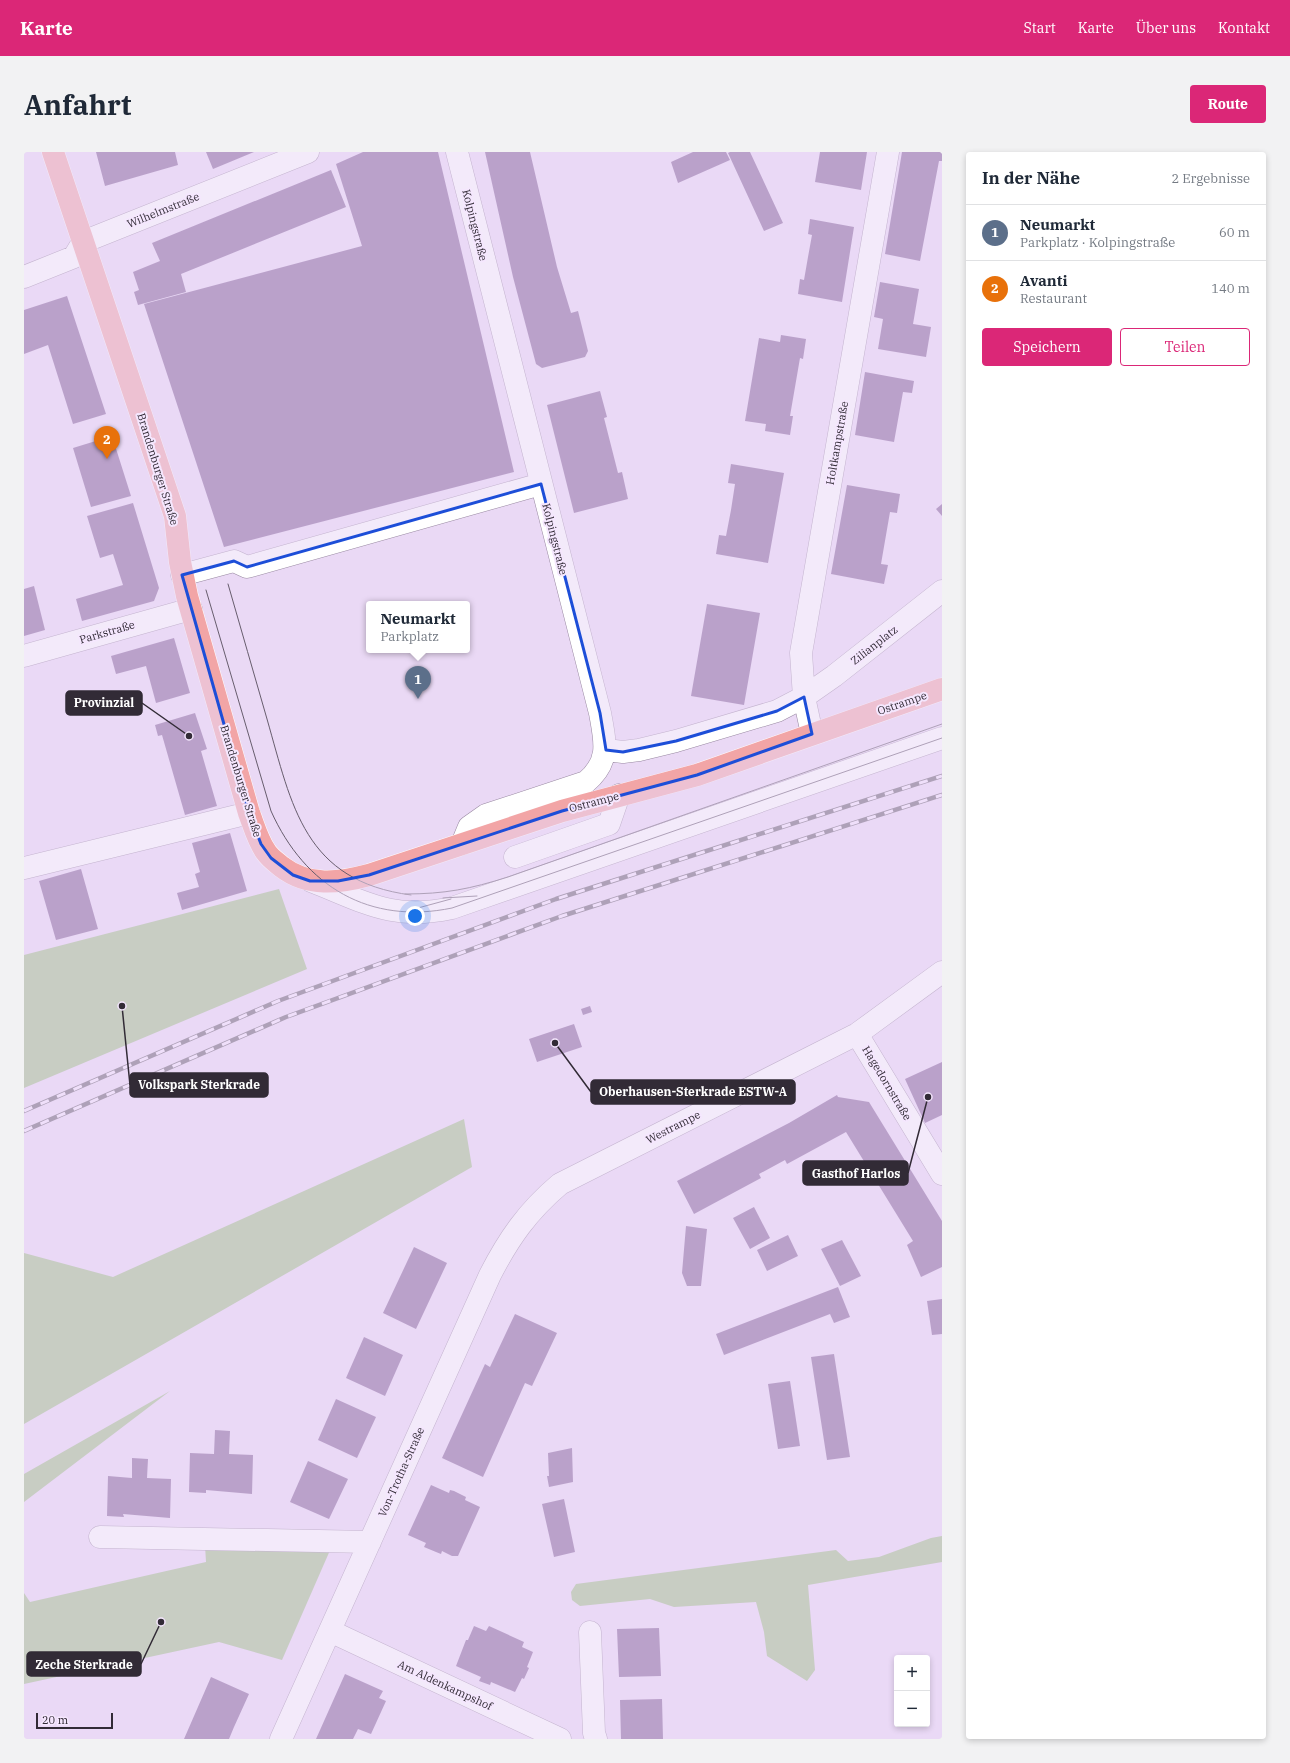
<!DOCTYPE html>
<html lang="de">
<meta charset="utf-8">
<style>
body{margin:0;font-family:"IBM Plex Serif",serif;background:#f2f2f3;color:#1f2937}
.controls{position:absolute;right:12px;bottom:12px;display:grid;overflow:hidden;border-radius:4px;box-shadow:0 2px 6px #0003}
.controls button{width:36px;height:36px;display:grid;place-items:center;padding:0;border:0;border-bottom:1px solid #e0e1e3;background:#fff;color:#1f2937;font:20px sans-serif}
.scale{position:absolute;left:12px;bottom:10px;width:77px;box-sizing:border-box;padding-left:4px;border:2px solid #322b36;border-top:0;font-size:11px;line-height:14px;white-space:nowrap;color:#322b36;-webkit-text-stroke:3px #f5e7fe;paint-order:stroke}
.you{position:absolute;left:391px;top:764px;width:14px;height:14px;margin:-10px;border:3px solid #fff;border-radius:50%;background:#1a73e8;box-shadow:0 0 0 6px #1a73e833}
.badge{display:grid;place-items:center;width:26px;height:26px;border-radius:50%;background:#db2777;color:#fff;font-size:13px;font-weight:700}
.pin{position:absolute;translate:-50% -33px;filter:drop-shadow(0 1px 2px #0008)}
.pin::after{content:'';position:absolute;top:21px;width:14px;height:12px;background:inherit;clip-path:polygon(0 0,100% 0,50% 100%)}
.popup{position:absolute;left:342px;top:449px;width:104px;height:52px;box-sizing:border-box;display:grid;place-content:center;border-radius:4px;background:#fff;filter:drop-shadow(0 1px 3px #0005);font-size:13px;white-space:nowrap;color:#747a83}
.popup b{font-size:15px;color:#1f2937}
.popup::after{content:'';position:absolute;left:50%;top:100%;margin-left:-8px;border:8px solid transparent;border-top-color:#fff}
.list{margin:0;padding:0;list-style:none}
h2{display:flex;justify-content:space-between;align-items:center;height:52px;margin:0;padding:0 16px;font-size:17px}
h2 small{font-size:13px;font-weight:400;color:#747a83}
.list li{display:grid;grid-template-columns:26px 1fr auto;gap:12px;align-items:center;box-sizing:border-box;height:56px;padding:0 16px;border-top:1px solid #e0e1e3}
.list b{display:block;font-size:15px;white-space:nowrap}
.list p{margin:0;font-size:13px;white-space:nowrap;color:#747a83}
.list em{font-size:13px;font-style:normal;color:#747a83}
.actions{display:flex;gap:8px;padding:12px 16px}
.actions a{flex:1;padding:9px 0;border:1px solid #db2777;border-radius:4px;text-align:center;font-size:14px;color:#db2777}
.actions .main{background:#db2777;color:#fff}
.map{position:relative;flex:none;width:918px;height:1587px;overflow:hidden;border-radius:4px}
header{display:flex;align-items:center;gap:24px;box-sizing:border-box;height:56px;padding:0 20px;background:#db2777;color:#fff}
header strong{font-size:19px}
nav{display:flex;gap:22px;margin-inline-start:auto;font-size:14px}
.intro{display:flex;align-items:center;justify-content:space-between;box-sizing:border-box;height:96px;padding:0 24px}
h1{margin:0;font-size:28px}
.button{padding:10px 18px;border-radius:4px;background:#db2777;color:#fff;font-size:14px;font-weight:700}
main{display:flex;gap:24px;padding:0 24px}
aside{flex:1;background:#fff;border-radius:4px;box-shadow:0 2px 6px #0003}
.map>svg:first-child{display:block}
</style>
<header>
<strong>Karte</strong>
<nav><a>Start</a><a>Karte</a><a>Über uns</a><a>Kontakt</a></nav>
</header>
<div class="intro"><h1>Anfahrt</h1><a class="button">Route</a></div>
<main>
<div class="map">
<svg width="918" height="1587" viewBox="0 0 918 1587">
<rect width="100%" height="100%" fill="#ead9f5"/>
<!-- green -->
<path fill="#9fbe86" d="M255,737l28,80 -283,119v-133z
M440,967l8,48 -448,257v-171l89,24z
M146,1239l-146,111v-28z
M918,1384v26l-134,23 7,85 -8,11 -40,-25 -3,-24 -8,-30 -82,5 -24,-8 -70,7 -8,-6 -1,-8 5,-8 260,-34 12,11 31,-4 52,-19z
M181,1393l126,3 -49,112 -63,-18 -195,42v-91l6,9 176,-40z"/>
<!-- building -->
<path fill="#825e96" d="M72,0h79l3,13 -73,21z
M182,0h48l-41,17z
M339,0h75l76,320 -290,75 -80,-243 218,-58 -26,-82z
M461,0h45l27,115 14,46 7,-2 10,40 -3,6 -43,11 -6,-4 -23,-87z
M669,0h33l4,8 -52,23 -7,-21z
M706,0h20l33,71 -19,8 -36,-78z
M796,0h47l-6,38 -46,-8z
M878,0h40v9h-3l-19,100 -35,-7z
M307,18l15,37 -165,67 5,18 -48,13 -4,-13 5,-2 -6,-18 27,-11 -8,-18z
M786,67l44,8 -12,75 -44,-8 2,-15 4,1 4,-23 4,-22 -4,-1z
M856,130l39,7 -6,35 18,3 -5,30 -48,-8 5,-30 -9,-2z
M43,144l39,118 -33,10 -25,-79 -24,9v-44z
M757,183l25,4 -3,20 -3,-1 -10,58h3l-3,19 -25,-4 1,-7 -21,-3 14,-83 21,4z
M841,220l49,9 -2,12 -9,-1 -9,50 -39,-7z
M576,239l7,26 -3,1 14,55 4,-1 6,27 -54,14 -27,-108z
M88,284l19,60 -40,11 -18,-59z
M707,312l53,9 -16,90 -52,-9 3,-19 7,1 5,-26 4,-26 -7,-1z
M823,333l53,9 -3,19 -7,-1 -9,52 7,1 -4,19 -53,-10z
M109,351l26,85 -5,13 -72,20 -6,-22 47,-14 -10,-31 -13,4 -13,-42z
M918,352v12l-6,-7z
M10,434l11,44 -21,6v-47z
M683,452l53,9 -16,92 -53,-9z
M150,486l16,55 -34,10 -10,-37 -30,8 -5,-18z
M171,561l12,36 -6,2 16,55 -32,9 -23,-80 -4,1 -3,-11z
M206,681l17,58 -65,19 -5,-17 22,-6 -4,-13 5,-2 -8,-29z
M57,717l17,60 -42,11 -17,-59z
M566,854l2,6 -9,3 -2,-6z
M550,872l8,23 -45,15 -8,-23z
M918,910v53l-17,8 -20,-44z
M813,943l1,2 31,5 73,119v46l-21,10 -14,-32 6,-4 -67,-109 -59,32 -2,-4 -26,14 2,4 -67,36 -17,-33 112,-58z
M730,1055l16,31 -20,11 -17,-31z
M662,1074l21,3 -6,57h-14l-5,-13z
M764,1083l10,21 -31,15 -10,-21z
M818,1088l19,36 -21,10 -19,-37z
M390,1095l33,16 -31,66 -33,-16z
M814,1135l12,30 -16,6 -4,-9 -106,41 -8,-21z
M918,1147v35l-10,1 -5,-34z
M491,1162l42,19 -25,53 -7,-3 -42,94 -41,-19 43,-94 5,3z
M340,1185l39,18 -18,41 -39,-18z
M810,1202l16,103 -23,3 -16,-103z
M766,1229l10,65 -22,3 -10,-65z
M312,1247l40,18 -19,41 -39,-18z
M191,1278l15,1 -1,23 24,1 -1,39 -46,-4v3l-17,-1 1,-39 24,1z
M548,1296l1,34 -24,5 -2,-11h2l-1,-23z
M108,1306l16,1 -1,19 24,1 -1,39 -47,-4 1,3 -17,-1 1,-40 24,2z
M284,1309l40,18 -19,40 -39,-17z
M407,1333l18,8 1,-3 4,1 12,6 -1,3 15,7 -22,49h-6l-10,-5 -1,3 -5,-2 -12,-5 2,-4 -18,-8z
M540,1347l11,53 -21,5 -12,-53z
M450,1474l12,5 3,-5 35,16 -2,5 11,5 -6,15 2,1 -5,11 -2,-1 -7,14 -24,-10 -1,3 -11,-4 2,-4 -25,-11 10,-26h2z
M635,1476l2,48 -42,1 -2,-48z
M321,1522l38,17 -4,7 7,3 -15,33 -13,-5 -5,10h-37z
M187,1525l38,17 -15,33 -5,12h-45z
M638,1547l1,40h-42l-1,-39z"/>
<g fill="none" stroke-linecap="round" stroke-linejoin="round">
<defs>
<path id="minor" d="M433,0l143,561c5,28 11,48 -14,69l-100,33 -17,12 -7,17
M0,125l50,-20 9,-15 225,-90
M158,423l52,-14 13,6 294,-83
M0,504l167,-47
M788,582l-8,-37 -3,-44 87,-501
M582,598l17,2 16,-2 37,-9 101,-30 27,-14 30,-21 108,-85
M491,705l94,-33 10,-29
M0,716l225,-55
M287,729c54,21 81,40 141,27l490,-170
M833,882l85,140
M76,1385l270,5
M306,1479l230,108
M566,1480l4,101 2,6
M257,1587l209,-464c19,-37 38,-64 70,-91l297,-150 85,-62"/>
<path id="major" d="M29,0l122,364 5,46 7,34 62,217c5,13 9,28 17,39 4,6 10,10 16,15 26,20 57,16 87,8l193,-64 135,-36 245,-86"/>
</defs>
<!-- minor casing -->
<use href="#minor" stroke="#9888a1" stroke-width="23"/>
<!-- major casing -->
<use href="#major" stroke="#fff" stroke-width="23"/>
<!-- minor -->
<use href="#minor" stroke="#fff" stroke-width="22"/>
<!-- major -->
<use href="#major" stroke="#f2a5a6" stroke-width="22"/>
<!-- tram -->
<path stroke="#675d6d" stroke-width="1" d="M204,432c13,45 26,90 39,135 25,87 37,162 144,176
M182,438l65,221c34,76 99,114 181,97l490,-170
M381,742c40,0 65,-5 103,-17l434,-153
M419,746l34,-2
M394,756l33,-9"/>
<defs>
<path id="rail" d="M0,959l254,-110 278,-102 386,-123
M0,979l262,-114 276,-101 380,-121"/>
</defs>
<!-- rail casing -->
<use href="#rail" stroke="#675d6d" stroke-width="4.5"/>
<!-- rail -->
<use href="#rail" stroke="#f5e7fe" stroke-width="3" stroke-dasharray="9" stroke-linecap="butt"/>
</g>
<!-- marked area -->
<path d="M0 0H918V1587H0ZM517,332l59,229 6,37 17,2 53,-11 101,-30 27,-14 8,37 -115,41 -135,36 -193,64 -31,6h-28l-17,-6 -22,-17 -10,-14 -12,-31 -67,-238 52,-14 13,6z" fill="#ead9f5" fill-opacity=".55" fill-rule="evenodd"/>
<path fill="none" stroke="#1d4ed8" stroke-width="3" stroke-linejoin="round" d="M517,332l59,229 6,37 17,2 53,-11 101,-30 27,-14 8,37 -115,41 -135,36 -193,64 -31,6h-28l-17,-6 -22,-17 -10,-14 -12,-31 -67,-238 52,-14 13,6z"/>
<g text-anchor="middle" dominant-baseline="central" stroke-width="4" stroke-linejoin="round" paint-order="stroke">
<!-- street labels -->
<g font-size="11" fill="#322b36" stroke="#f5e7fe">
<text transform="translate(139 58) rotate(-22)">Wilhelmstraße</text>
<text transform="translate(451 73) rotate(76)">Kolpingstraße</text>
<text transform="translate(813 291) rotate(-80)">Holtkampstraße</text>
<text transform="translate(134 317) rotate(73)">Brandenburger Straße</text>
<text transform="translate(531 387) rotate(76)">Kolpingstraße</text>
<text transform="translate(83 480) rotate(-16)">Parkstraße</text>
<text transform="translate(850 493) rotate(-38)">Zilianplatz</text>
<text transform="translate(878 551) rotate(-19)">Ostrampe</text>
<text transform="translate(217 629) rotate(73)">Brandenburger Straße</text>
<text transform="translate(570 650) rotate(-15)">Ostrampe</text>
<text transform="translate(863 931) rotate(59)">Hagedornstraße</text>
<text transform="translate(649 975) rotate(-27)">Westrampe</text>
<text transform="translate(377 1320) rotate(-66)">Von-Trotha-Straße</text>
<text transform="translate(421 1533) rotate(25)">Am Aldenkampshof</text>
</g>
</g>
<!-- callouts -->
<path fill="none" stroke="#322b36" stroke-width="1.5" d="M165 584L118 551M98 854L106 933M531 891L567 940M904 945L884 1021M137 1470L117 1512"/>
<g fill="#322b36" stroke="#f5e7fe" stroke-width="1.5">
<circle cx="165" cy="584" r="4"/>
<circle cx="98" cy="854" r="4"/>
<circle cx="531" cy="891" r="4"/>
<circle cx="904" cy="945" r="4"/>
<circle cx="137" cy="1470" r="4"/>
</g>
<g fill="#322b36" stroke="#322b36" stroke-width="1.5">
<rect x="42" y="539" width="76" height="24" rx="4"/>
<rect x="106" y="921" width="138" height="24" rx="4"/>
<rect x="567" y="928" width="204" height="24" rx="4"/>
<rect x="779" y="1009" width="105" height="24" rx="4"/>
<rect x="3" y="1500" width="114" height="24" rx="4"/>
</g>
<g font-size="12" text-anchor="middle" font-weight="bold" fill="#fff">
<text x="80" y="555">Provinzial</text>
<text x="175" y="937">Volkspark Sterkrade</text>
<text x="669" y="944">Oberhausen-Sterkrade ESTW-A</text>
<text x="832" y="1026">Gasthof Harlos</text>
<text x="60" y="1517">Zeche Sterkrade</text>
</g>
</svg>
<div class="controls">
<button>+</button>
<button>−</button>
</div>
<div class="scale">20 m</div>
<div class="you"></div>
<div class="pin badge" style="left:394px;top:547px;background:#5c6f8a">1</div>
<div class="popup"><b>Neumarkt</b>Parkplatz</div>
<div class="pin badge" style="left:83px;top:307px;background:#e8710a">2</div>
</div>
<aside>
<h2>In der Nähe<small>2 Ergebnisse</small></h2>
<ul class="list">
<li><span class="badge" style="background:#5c6f8a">1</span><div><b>Neumarkt</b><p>Parkplatz · Kolpingstraße</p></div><em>60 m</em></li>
<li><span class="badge" style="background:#e8710a">2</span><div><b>Avanti</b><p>Restaurant</p></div><em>140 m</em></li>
</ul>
<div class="actions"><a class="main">Speichern</a><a>Teilen</a></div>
</aside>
</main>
